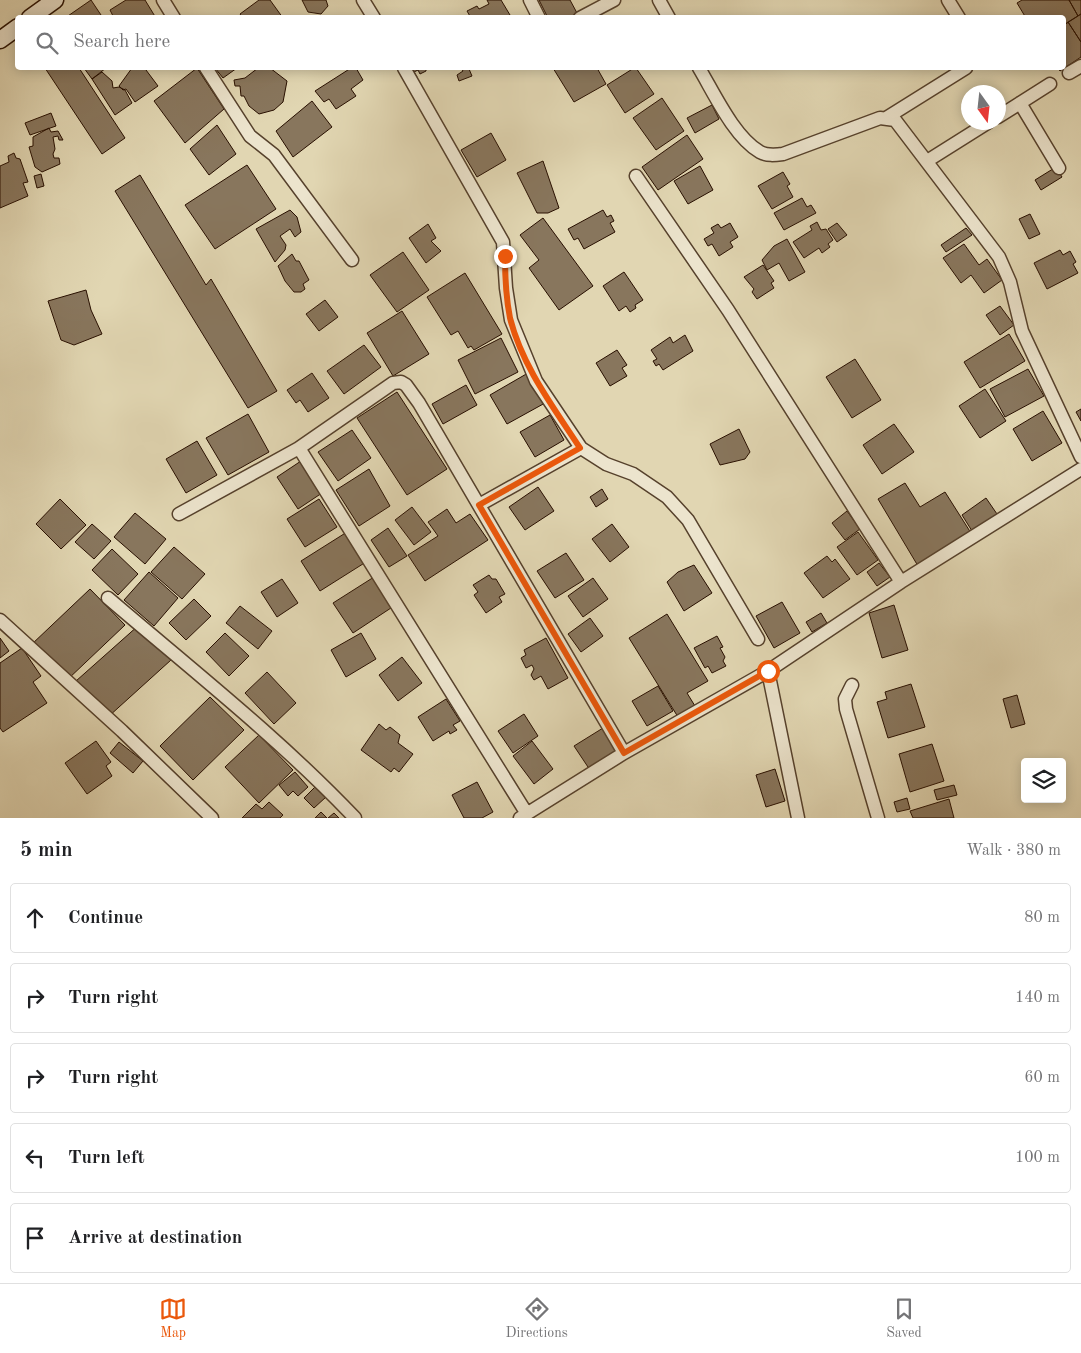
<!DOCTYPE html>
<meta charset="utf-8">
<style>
body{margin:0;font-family:"Old Standard TT",serif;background:#f2f2f2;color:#202124}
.controls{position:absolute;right:15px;bottom:15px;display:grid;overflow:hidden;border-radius:5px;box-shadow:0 2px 12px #0003}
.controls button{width:45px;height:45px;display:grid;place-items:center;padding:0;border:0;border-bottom:1px solid #e0e0e0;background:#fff;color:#202124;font:25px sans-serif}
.compass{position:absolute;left:961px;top:85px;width:45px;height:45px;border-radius:50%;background:#fff;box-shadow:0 2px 12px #0003;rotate:165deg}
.stop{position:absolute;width:15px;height:15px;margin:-11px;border:4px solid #ea580c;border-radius:50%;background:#fff}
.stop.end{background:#ea580c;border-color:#fff;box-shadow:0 1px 5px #0008}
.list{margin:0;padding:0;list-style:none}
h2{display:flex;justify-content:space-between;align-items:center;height:65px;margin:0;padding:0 20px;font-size:21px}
h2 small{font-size:16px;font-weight:400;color:#757577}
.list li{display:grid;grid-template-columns:32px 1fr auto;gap:15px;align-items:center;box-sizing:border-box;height:70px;margin:0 10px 10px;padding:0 10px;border:1px solid #e0e0e0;border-radius:5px}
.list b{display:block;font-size:19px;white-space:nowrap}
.list em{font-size:16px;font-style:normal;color:#757577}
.icon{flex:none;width:28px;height:28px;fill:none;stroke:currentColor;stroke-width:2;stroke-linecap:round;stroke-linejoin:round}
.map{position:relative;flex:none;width:1081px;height:818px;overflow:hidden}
.search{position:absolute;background:#fff;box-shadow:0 2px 12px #0003;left:15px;right:15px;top:15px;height:55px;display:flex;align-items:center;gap:12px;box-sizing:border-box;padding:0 18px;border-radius:5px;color:#757577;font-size:19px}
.sheet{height:465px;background:#fff}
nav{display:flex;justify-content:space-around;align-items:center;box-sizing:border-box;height:70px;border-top:1px solid #e0e0e0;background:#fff;font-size:14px;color:#757577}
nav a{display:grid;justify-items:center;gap:2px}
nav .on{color:#ea580c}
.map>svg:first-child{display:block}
</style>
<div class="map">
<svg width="1081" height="818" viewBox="0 0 1081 818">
<rect width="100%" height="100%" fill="#e1d6b2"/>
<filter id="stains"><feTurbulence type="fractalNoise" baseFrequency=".004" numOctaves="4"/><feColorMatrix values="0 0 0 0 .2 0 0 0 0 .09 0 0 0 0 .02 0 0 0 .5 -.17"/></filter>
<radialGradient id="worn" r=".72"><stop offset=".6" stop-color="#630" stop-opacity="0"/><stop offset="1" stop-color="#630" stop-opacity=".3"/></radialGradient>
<!-- building -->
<path fill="#88765d" stroke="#280f00" d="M91,0l12,18h-38z
M126,0h19l11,18h-42l-4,-8z
M259,0h11l13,18h-40l-3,-4z
M302,0h24l2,6 -7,8 -13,-2z
M487,0h14l9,15 -4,3h-35l-4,-7 10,-5 2,3 10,-5z
M539,0h31l7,13 -8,5h-21z
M1022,0h47l9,16 -14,9v-7h-38l-9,-15z
M1069,0h12v14l-3,2z
M1081,14v28l-13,-20z
M1068,22l13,20v15l-21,14 -2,-3h6v-43z
M45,68h34l46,70 -23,16z
M84,68h22l-14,11z
M132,68h17l-3,2 12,16 -23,16 -9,-13 -3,1 -4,-4z
M197,68l27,41 -39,34 -31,-42z
M215,68h22l-14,10z
M258,68h12l17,13 -4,21 -9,8 -15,4 -10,-8 -5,-10h-3l-1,-10h-5l-1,-6 11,-2z
M351,68h5l7,12 -12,9 5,7 -20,13 -7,-10 -5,3 -9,-11z
M410,68l16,1v2l-6,3 -2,-4 -4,2 3,5 -5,2z
M461,68h11l-3,1 3,7 -13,5 -2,-6 6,-4z
M553,68h44l9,16 -32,18z
M634,68h2l18,26 -29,19 -18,-28z
M102,72l10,9 1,7 6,-1 6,3 7,13 -17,12 -23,-36z
M662,98l22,33 -28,19 -23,-32z
M312,101l20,26 -39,30 -17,-26z
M712,105l7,14 -24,14 -8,-15z
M51,113l5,13 -26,9 -5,-12z
M217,125l19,29 -27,21 -19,-26z
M49,128l2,4 7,-1 5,9h-4l-1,-4 -5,1 2,12 -2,5 1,4h5l1,6 -18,8 -7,-5 -6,-20 4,-1v-9z
M491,133l15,27 -29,17 -16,-27z
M687,135l16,24 -45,31 -16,-23z
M14,153l2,5 4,1 8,23 -5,1 5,13 -28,12v-42l9,-4 -1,-6z
M543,161l16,47 -11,5h-11l-20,-40z
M247,165l29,44 -61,40 -30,-44z
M700,166l13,24 -25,14 -14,-23z
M1056,167l6,10 -21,13 -6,-10z
M783,172l7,12 -3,2 6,11 -21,12 -14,-23z
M41,174l3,12 -7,2 -3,-12z
M140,175l66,110 5,-6 66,112 -29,17 -133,-217z
M802,198l5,9 4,-2 5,8 -32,17 -10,-17z
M290,210l7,7 4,15 -6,5 -5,-8 -10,7 6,9 -1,5 -10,12 -19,-33z
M603,210l4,7 4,-2 3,6 -4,2 5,9 -31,17 -6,-11 -4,2 -6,-11z
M1030,214l10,20 -11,5 -10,-20z
M543,218l50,68 -34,24 -30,-42 10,-8 -19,-25z
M817,222l4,8 5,-1 7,11 -5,4 2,3 -8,6 -3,-5 -15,10 -11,-16 19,-12 -2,-4z
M730,223l8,14 -8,5 3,5 -14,9 -7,-12 -4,2 -4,-7 10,-6 -3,-5 7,-4 3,4z
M837,223l10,12 -10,7 -9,-13z
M428,224l8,14 -5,3 10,10 -15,12 -17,-25z
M966,228l6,7 -26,17 -5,-7z
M787,239l18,33 -16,9 -10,-18 -12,7 -5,-10 12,-14z
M964,244l15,21 8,-6 15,21 -18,13 -13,-18 -10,8 -18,-25z
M1060,250l3,5 7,-4 6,11 -3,2 5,9 -31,16 -13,-26z
M403,252l26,38 -32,22 -27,-37z
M292,254l4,7h3l10,19 -6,4 2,5 -4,3h-7l-9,-11 -7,-15z
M763,265l11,16 -3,2 3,5 -17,11 -5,-7 2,-3 -10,-12z
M624,272l19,28 -8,5 1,3 -6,4 -4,-6 -7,5 -16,-25z
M465,273l37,61 -28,16 -3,-4 -3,2 -10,-17 -7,4 -24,-38z
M86,290l5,20 11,24 -28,11 -13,-5 -13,-39z
M325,300l13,17 -19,14 -13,-17z
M1000,306l14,19 -14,10 -14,-20z
M402,311l27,43 -36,22 -26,-43z
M1009,334l16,27 -45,27 -16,-26z
M685,335l8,16 -30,19 -4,-6 -3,2 -3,-5 4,-2 -6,-9 19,-13 3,6z
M501,338l17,34 -43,22 -17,-34z
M364,345l17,22 -37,27 -17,-23z
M617,350l10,15 -5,3 5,8 -17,10 -14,-23z
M855,359l26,41 -29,18 -26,-41z
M1028,369l16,27 -39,21 -15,-28z
M312,373l17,25 -21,14 -8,-12 -4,3 -9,-13z
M528,373l17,30 -38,21 -17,-29z
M466,385l11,20 -34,19 -11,-20z
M985,389l21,32 -26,17 -21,-32z
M397,392l50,77 -40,26 -50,-77z
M1081,409v12l-5,-9z
M1043,411l19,32 -30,18 -19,-32z
M248,414l21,38 -41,23 -22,-37z
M550,415l14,25 -29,17 -15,-25z
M894,424l20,28 -32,22 -19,-29z
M739,429l11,23 -5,7 -25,6 -10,-21z
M352,430l19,28 -33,23 -20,-29z
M197,441l20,34 -31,18 -20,-34z
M301,461l21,32 -24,16 -21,-32z
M369,469l21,37 -31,20 -23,-36z
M905,483l15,24 25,-15 26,41 -53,33 -40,-67z
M538,487l16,24 -29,19 -16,-23z
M602,489l6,10 -12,8 -6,-10z
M986,498l11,16 -25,17 -10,-16z
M60,499l26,26 -25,24 -25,-25z
M319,499l18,28 -32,20 -18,-28z
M412,507l19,25 -17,13 -19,-25z
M447,509l9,14 14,-9 18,26 -63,41 -17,-26 30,-19 -10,-14z
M847,511l13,18 -15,11 -13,-17z
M135,513l31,26 -21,25 -31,-27z
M92,524l19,17 -17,18 -19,-17z
M612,524l17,23 -19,15 -18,-23z
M388,528l19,28 -18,11 -18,-27z
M347,532l19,30 -46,29 -19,-30z
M858,532l20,28 -21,15 -20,-28z
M174,547l31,27 -23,25 -31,-27z
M112,549l26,25 -20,21 -26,-25z
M566,553l18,27 -29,18 -18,-27z
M827,556l5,6 3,-3 15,20 -27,19 -19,-25z
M879,563l11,14 -13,9 -10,-14z
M694,565l18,28 -28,18 -17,-29 11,-10z
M149,572l29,26 -24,28 -30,-26z
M489,575l3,4h4l9,15 -6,3 3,5 -16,11 -12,-18 4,-3 -5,-7z
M374,577l20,29 -41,27 -20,-30z
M593,578l15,21 -25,18 -15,-21z
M282,579l16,24 -21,14 -16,-25z
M90,589l35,36 -59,56 -35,-36z
M194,599l17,17 -25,24 -17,-17z
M782,602l18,31 -26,15 -18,-32z
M894,605l14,45 -26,8 -13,-45z
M240,606l32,25 -14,18 -32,-26z
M821,613l6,10 -15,9 -6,-10z
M667,614l41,67 -21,12 8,13 -17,11 -49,-79z
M590,618l13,18 -22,16 -13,-18z
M139,625l32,35 -63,57 -32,-36z
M225,633l24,23 -20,20 -23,-24z
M361,633l15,26 -30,18 -15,-27z
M717,636l6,11 -3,1 5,9 -2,4 3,5 -14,7 -4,-7 -3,2 -11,-20z
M0,638l9,13 -9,7z
M546,638l22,40 -20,11 -7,-13 -7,4 -3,-5 3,-6 -2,-4 -6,3 -5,-10 5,-3 -2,-5z
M22,648l19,28 -8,6 14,21 -44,29 -3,-4v-65z
M402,657l20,26 -24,18 -19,-26z
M267,672l29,31 -22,21 -29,-31z
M911,684l14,43 -37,11 -11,-36 10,-3 -2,-7z
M658,686l15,25 -26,15 -15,-25z
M1017,695l8,29 -14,4 -8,-29z
M210,697l34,33 -51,50 -33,-34z
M446,699l14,22 -7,4 4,5 -7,4 -1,-3 -16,10 -15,-24z
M524,714l14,22 -25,17 -15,-22z
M379,724l7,6 4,-3 10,8 -2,8 15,11 -14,18 -5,-4 -3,4 -30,-22z
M603,728l15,24 -28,18 -16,-24z
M259,735l34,35 -34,33 -34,-36z
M96,741l15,21 -5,4 6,10 -25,18 -22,-31z
M532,741l21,28 -19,15 -21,-28z
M119,742l24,19 -10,12 -23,-20z
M932,744l12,37 -34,11 -11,-38z
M775,769l10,32 -19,6 -10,-32z
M295,772l13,15 -10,9 -5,-5 -5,5 -9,-11z
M477,782l16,30 -11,6h-18l-12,-23z
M954,785l3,10 -20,5 -3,-10z
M316,786l10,11 -12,11 -10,-10z
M907,798l3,11 -13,3 -3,-10z
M949,799l5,19h-41l-3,-7z
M269,802l14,13 -3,3h-38l14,-14 6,5z
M321,812l6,6h-12z
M334,813l5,5h-11z"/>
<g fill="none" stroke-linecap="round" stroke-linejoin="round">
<defs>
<path id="minor" d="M163,0l11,18
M363,0l11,18
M530,0l9,18
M659,0l10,18
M948,0l11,18
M580,18l34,-18
M206,68l44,68 24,19 78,105
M404,68l99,174 3,46 5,32 25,61 45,67 25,16 27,10 34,23 21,23 70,119
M699,68c15,25 35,69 61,84 7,4 15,3 23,2l97,-36 15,2 104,137 11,25 12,49 59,126
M1069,73l12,-7
M1020,103l39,65
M998,117l52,-33
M886,118l80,-50
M927,161l62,-39
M636,176l92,134 173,272
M299,448l94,-65 8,-1 5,3 13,18 205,350
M479,505l102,-57
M179,514l120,-66 228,366
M108,598c83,71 171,140 247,220
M0,620l122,111 90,87
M768,671l30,147
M852,685l-7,14 1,10 32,109
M520,818l104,-65 144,-82 133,-89 180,-113"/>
<path id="secondary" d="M30,18l25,-18
M0,40l18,-13"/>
</defs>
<!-- minor casing -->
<use href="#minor" stroke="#56412c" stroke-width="15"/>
<!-- secondary casing -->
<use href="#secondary" stroke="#280f00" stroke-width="19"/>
<!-- minor -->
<use href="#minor" stroke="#ece4cd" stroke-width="12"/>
<!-- secondary -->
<use href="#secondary" stroke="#ece4cd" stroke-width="16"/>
</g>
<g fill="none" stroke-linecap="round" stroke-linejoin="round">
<!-- route -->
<path stroke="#ea580c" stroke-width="6" d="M505,256c0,21 1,42 5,62 12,48 44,90 70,130l-101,57 145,248 144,-82"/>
</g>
<rect width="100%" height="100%" filter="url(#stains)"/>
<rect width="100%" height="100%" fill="url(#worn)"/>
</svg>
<div class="controls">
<button><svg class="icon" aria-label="layers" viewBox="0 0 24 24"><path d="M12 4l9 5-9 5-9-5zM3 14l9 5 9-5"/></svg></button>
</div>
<svg class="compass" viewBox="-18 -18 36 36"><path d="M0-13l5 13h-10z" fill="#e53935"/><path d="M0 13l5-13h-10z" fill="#757577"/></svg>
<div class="stop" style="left:768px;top:671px"></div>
<div class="stop end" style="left:505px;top:256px"></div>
<div class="search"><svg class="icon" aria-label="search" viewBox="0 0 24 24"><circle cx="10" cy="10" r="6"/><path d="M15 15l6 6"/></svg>Search here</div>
</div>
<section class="sheet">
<h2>5 min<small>Walk · 380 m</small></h2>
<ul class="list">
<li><svg class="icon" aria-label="ahead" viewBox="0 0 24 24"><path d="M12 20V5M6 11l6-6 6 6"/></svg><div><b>Continue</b></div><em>80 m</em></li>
<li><svg class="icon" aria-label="right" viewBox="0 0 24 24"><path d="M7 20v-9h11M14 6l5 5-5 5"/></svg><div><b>Turn right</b></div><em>140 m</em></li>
<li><svg class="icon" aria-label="right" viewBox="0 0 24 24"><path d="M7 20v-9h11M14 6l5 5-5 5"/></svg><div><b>Turn right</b></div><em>60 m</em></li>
<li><svg class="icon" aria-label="left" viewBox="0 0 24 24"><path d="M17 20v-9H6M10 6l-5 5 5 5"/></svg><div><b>Turn left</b></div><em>100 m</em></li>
<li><svg class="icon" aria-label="arrive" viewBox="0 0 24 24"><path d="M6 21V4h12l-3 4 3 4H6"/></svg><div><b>Arrive at destination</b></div></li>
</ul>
</section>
<nav>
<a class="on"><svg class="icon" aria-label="map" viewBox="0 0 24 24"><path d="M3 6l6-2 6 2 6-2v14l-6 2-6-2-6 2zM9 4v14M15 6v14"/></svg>Map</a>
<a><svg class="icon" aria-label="directions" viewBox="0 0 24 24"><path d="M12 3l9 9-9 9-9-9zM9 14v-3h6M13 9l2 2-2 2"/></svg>Directions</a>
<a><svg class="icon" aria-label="saved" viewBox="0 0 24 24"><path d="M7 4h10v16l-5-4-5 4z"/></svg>Saved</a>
</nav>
